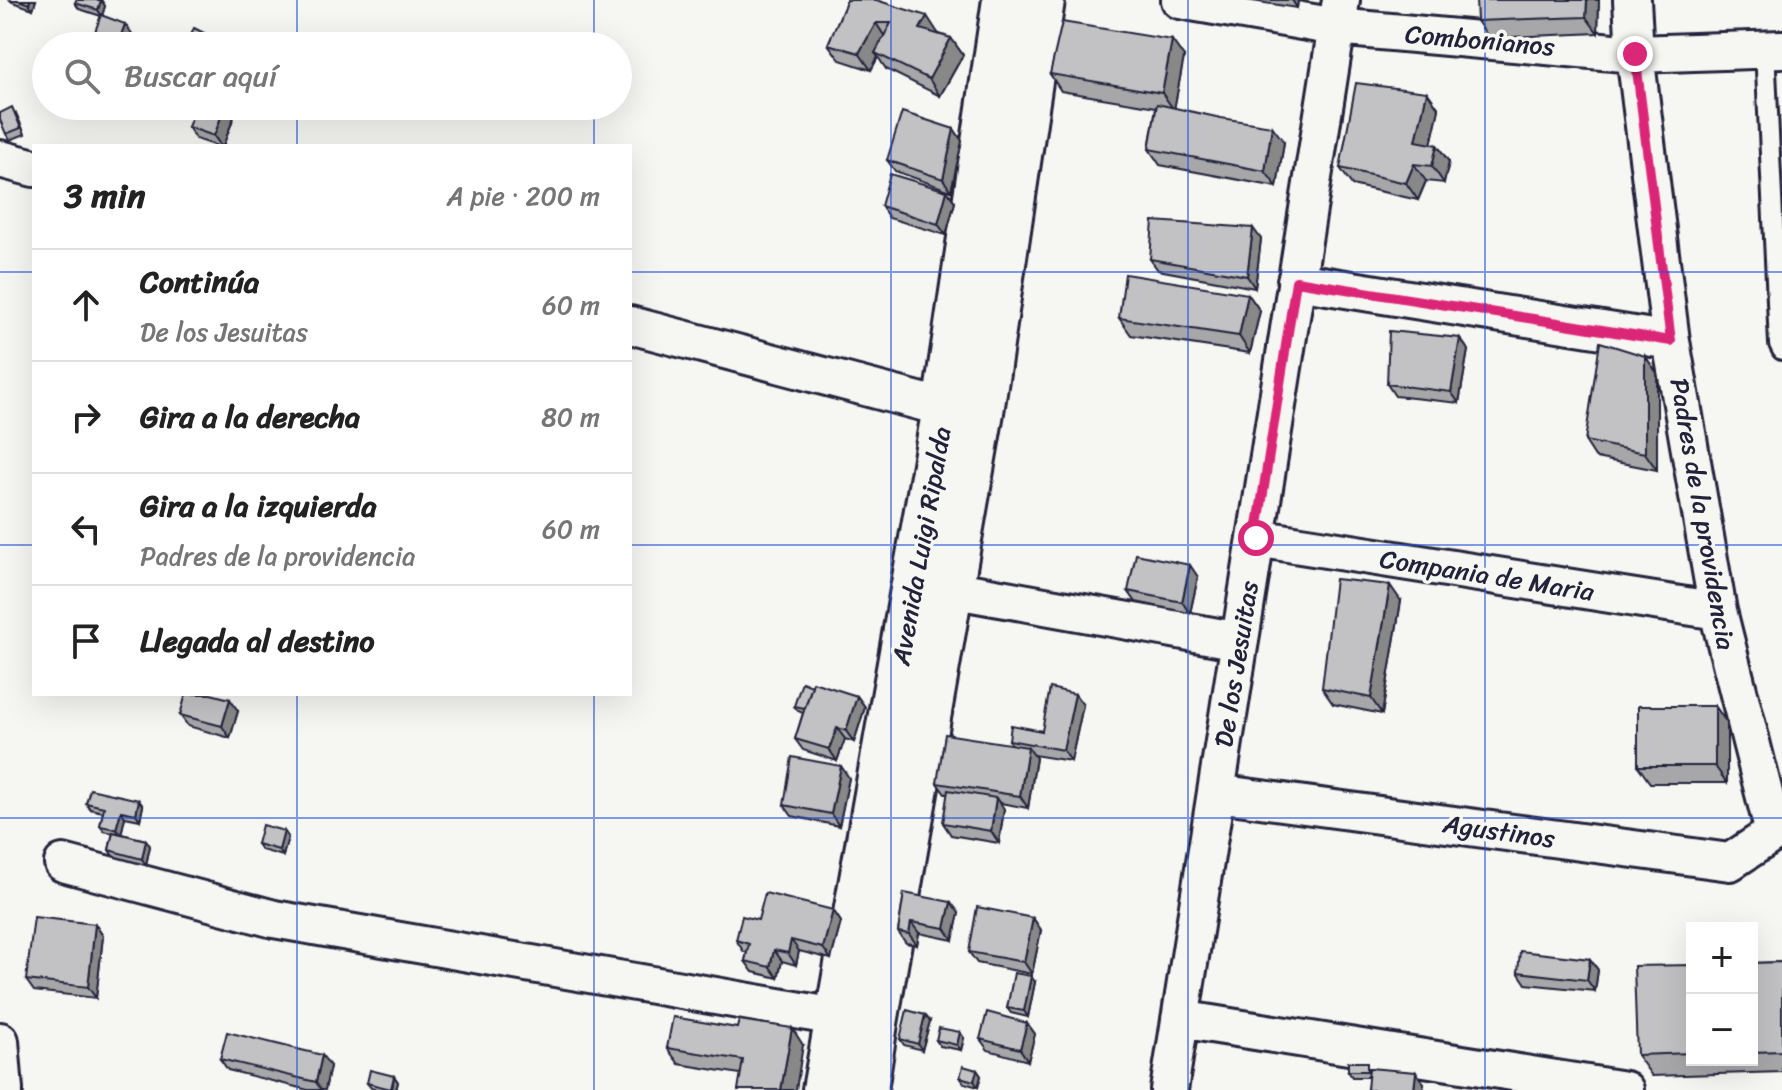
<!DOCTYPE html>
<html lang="es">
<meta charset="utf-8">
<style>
body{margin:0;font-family:Sriracha,sans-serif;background:#f2f2f2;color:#222}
.controls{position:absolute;right:24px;bottom:24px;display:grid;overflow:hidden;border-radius:0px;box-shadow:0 8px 32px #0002}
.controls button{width:72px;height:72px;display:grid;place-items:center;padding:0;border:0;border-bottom:2px solid #e0e0e0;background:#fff;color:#222;font:40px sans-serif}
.stop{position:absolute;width:24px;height:24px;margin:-18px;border:6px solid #db2777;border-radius:50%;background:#fff}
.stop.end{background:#db2777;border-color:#fff;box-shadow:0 2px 8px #0008}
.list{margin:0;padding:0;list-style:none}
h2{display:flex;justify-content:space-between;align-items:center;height:104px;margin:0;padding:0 32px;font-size:34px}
h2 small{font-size:26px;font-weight:400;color:#767676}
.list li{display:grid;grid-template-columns:52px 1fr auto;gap:24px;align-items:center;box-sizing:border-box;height:112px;padding:0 32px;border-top:2px solid #e0e0e0}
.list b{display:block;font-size:30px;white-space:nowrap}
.list p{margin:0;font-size:26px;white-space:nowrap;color:#767676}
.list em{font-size:26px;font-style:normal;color:#767676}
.icon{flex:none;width:44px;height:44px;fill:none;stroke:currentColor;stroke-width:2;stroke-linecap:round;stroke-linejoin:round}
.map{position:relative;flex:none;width:1782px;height:1090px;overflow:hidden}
.search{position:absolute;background:#fff;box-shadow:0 8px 32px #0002;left:32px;top:32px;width:600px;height:88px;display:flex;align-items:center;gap:20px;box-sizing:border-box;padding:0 28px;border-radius:44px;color:#767676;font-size:30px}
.panel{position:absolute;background:#fff;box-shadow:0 8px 32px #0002;left:32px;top:144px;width:600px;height:552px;border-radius:0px}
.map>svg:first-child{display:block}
</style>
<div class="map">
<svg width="1782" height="1090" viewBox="0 0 1782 1090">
<rect width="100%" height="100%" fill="#f6f6f2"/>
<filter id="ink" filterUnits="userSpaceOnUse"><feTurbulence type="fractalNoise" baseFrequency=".0125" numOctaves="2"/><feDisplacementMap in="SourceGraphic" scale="16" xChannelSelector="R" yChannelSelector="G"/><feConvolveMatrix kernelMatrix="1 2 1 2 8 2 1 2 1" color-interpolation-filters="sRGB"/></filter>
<g filter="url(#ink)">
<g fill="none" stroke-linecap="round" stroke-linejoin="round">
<defs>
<path id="service" d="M1765,49l14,295 3,6"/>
<path id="minor" d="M1180,0l156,27 299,27 147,-5
M0,159l34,9
M1296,281l375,60
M630,325l315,83
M1256,538l462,73
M922,584l318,57
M1216,793l514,69 44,-29 -56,-222 -47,-270 -36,-287 -3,-54
M63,863l211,56 591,103
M1180,1019l445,71
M0,1041l4,49
M1169,1090l172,-1090"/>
<path id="tertiary" d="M825,1090l120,-682 60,-408
M865,1090l10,-67 106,-611 61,-412"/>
</defs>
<!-- service casing -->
<use href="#service" stroke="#22223b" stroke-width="24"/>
<!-- minor casing -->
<use href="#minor" stroke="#22223b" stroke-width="42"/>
<!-- tertiary casing -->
<use href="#tertiary" stroke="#22223b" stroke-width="50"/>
<!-- service -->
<use href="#service" stroke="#f6f6f2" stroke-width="18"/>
<!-- minor -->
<use href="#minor" stroke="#f6f6f2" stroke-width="36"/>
<!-- tertiary -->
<use href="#tertiary" stroke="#f6f6f2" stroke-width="44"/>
</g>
<!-- wall -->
<path fill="#a7a7a9" stroke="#22223b" stroke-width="2" d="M10,0h26l-3,9 -21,-7z
M101,0l4,6 -3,10 31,19 -4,11h-39l11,-30 -22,-7 -4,-6z
M847,0l104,38 12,17 -23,41 -54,-27 -8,-12 -7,13 -31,-10 -12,-16z
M1246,0h52l-1,8z
M1599,0l-1,33 -109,5 -12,-17z
M1184,57l-10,51 110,34 -7,45 -117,-22 -11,-16 7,-42 -95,-16 -11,-17z
M1427,92l12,17 -8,35 6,1 12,17 -5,21 -18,-2 -8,19 -66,-15 -12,-17z
M238,106l-15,40h-6l-21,-7 -8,-12z
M16,113l9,21 -15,6 -4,-6z
M954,129l8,12 -11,50 -56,-20 -8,-11z
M947,191l8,11 -9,33 -57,-17 -8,-12z
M1261,239l-6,49 -97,-18 -8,-11z
M1248,294l12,17 -10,42 -119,-18 -12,-17z
M1460,338l8,12 -9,53 -64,-7 -8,-12z
M1645,356l12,17v97l-61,-12 -11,-17z
M1198,577l-8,36 -54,-11 -8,-11z
M1401,601l-19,113 -49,-10 -11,-16z
M812,686l45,10 8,11 -11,35 -9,-3 -8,22 -34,-11 -8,-11 8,-26 -5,-2 -4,-5z
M1083,705l-12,56 -37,-6 2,3 -8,50 -28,-5 4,6 -5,34 -48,-8 -8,-12 5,-29h-3l-8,-11 74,-39 -2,-4 33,-9z
M1715,706l12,17v60h-77l-12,-17z
M238,711l-8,27 -42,-12 -8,-11z
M849,778l-10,48 -47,-10 -8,-11z
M86,803l57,3 -3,14 -15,-3 -4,17 25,6 4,6 -4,19 -33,-9 -4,-6 4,-17 -9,-2 -4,-5 3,-14 -13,-3z
M284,831l4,6 -5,19 -22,-6 -4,-6z
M904,893l55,20 -6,27 -34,-7 -2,12 -11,-2 -8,-11z
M833,910l8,12 -10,37 -32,-8 -3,14 -14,-4 -4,17 -25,-6 -8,-11 2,-9h-3l-8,-12 22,-20z
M1033,918l8,12 -9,44 -55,-11 -8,-11z
M95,924l8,12 -7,62 -62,-7 -8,-11z
M1590,959l8,11 -3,21 -69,-7 -8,-12z
M1782,962v110l-130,4 -15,-21 55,-90v95h60v-97z
M1035,982l-7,35 -17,-4 -4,-5z
M930,1021l-8,29 -18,-5 -4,-6z
M1027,1023l8,11 -7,27 -40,-11 -8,-11z
M737,1028l66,17 -63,29 -61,-10 -12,-16z
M964,1038l-3,12 -21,-4 -4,-6z
M220,1059l110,7 -5,24h-17l-80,-20z
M1371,1068l53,15 -1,7h-56l2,-13h-17l-4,-6z
M977,1070l4,6 -3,11 -14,-4 -4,-6z
M394,1076l4,6 -2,8h-19l-6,-2 -4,-5z"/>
<!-- shaded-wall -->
<path fill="#888889" stroke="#22223b" stroke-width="2" d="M30,0h6l-3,9 -4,-5z
M101,0l4,6 -3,10 -4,-6z
M1292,0h6l-1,8z
M1587,0h12l-1,33 -12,-16z
M927,16l11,17 -6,12 -12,-16z
M876,23l11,17 -12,13 3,4 -7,13 -12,-17z
M125,24l8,11 -4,11h-12z
M951,38l12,17 -23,41 -11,-17z
M1172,40l12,17 -10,53 -12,-17z
M1427,92l12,17 -11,49 -12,-17z
M225,106h13l-15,40h-2l-7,-10z
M1272,126l12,16 -7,45 -12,-16z
M954,129l8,12 -11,50 -8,-12z
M1437,145l12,17 -5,21 -12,-17z
M1414,164l12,17 -8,19 -12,-17z
M947,191l8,11 -9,33 -8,-11z
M1253,228l8,11 -6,49 -8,-12z
M1248,294l12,17 -10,42 -11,-17z
M1460,338l8,12 -9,53 -8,-11z
M1645,356l12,17v97l-12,-17z
M1190,565l8,12 -8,36 -8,-11z
M1390,585l11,16 -19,113 -11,-16z
M1075,694l8,11 -12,56 -8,-11z
M857,696l8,11 -11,35 -8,-11z
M230,699l8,12 -8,27 -8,-12z
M1715,706l12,17v60l-12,-17z
M837,728l8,11 -8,22 -8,-12z
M1028,747l8,11 -8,50 -8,-12z
M841,766l8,12 -10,48 -8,-12z
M996,798l8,11 -5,34 -8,-12z
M139,800l4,6 -3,14 -4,-6z
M121,811l4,6 -4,18 -5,-6z
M284,831l4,6 -5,19 -4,-6z
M146,840l4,6 -4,19 -4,-6z
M951,902l8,11 -6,27 -8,-12z
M833,910l8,12 -10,37 -8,-11z
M1033,918l8,12 -9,44 -8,-12z
M911,922l8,11 -2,12 -8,-11z
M95,924l8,12 -7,62 -8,-11z
M791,940l8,11 -3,14 -8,-12z
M774,950l8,11 -4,17 -8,-11z
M1590,959l8,11 -3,21 -8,-11z
M1031,976l4,6 -7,35 -4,-6z
M925,1015l5,6 -8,29 -4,-6z
M1027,1023l8,11 -7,27 -8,-12z
M792,1028l11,17 -7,45h-15z
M960,1032l4,6 -3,12 -4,-5z
M322,1055l8,11 -5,24h-4l-5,-8z
M977,1070l4,6 -3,11 -4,-6z
M1416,1072l8,11 -1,7h-9z
M394,1076l4,6 -2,8h-4z"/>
<!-- building -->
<path fill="#c2c2c4" stroke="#22223b" stroke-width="2" d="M18,0h12l-1,4z
M76,0h25l-3,10 -23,-7z
M847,0h29l51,16 -7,13 31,9 -22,41 -54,-26 16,-30h-15l-17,30 -31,-9z
M1476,0h111l-1,17 -109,4z
M101,15l24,9 -8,22h-27z
M1062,22l110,18 -10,53 -112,-19z
M194,28l24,12 -3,6h-24l-4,-2z
M1356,83l71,9 -11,49 21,4 -5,21 -18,-2 -8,19 -66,-15z
M1157,104l64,14 51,8 -7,45 -116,-22z
M196,106h29l-11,30 -26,-9z
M12,107l9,21 -15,6 -6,-14v-7z
M902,112l52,17 -11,50 -56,-19z
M890,174l57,17 -9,33 -57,-18z
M1153,221l100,7 -6,48 -97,-17z
M1125,274l123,20 -9,42 -120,-18z
M1389,331l71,7 -9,54 -64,-8z
M1600,342l45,14v97l-60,-12z
M1136,554l54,11 -8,37 -54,-11z
M1335,579l55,6 -19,113 -49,-10z
M802,682l10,4 -7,22 -11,-2z
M813,682l44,14 -11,35 -9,-3 -8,21 -34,-10z
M1050,688l25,6 -12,56 -54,-10 2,-15 31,6z
M186,694h25l19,5 -8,27 -42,-11z
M1638,706h77v60h-77z
M945,734l83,13 -8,49 -83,-13z
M792,757l49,9 -10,48 -47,-9z
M90,789l49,11 -3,14 -15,-3 -5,18 -16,-3 4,-19 -18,-4z
M948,790l48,8 -5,33 -48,-8z
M262,825l22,6 -5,19 -22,-6z
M113,832l33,8 -4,19 -33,-9z
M765,893l68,17 -10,38 -32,-8 -3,13 -14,-3 -4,17 -25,-6 4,-17 -13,-4 6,-24 16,4z
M904,893l47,9 -6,26 -34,-6 -2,12 -11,-2z
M977,907l56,11 -9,44 -55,-10z
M34,917l61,7 -7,63 -62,-7z
M1520,951l70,8 -3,21 -69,-8z
M1782,962v89l-30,1v-89z
M1692,965v88l-55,2 -3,-89z
M1014,973l17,3 -7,35 -17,-3z
M907,1010l18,5 -7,29 -18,-5z
M987,1012l40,11 -7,26 -40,-10z
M673,1017l64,11 2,-8 53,8 -11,62h-43l5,-30 -76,-12z
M939,1028l21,4 -3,13 -21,-5z
M227,1032l95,23 -6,27 -96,-23z
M1348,1062h19v9h-19z
M963,1066l14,4 -3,11 -14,-4z
M1369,1068l47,4 -2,18h-47z
M370,1070l24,6 -3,13 -24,-6z"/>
</g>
<g fill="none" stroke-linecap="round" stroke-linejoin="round" filter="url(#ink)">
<!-- route -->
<path stroke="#db2777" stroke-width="10" d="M1256,538l40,-257 375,60 -36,-287"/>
</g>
<!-- grid -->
<path fill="none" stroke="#1d4ed8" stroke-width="2" stroke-opacity="0.55" d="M297,0v46M594,0v46M891,0v1090M1188,0v1090M1485,0v1090M297,106v40M594,106v40M0,272h34M630,272h1152M0,545h34M630,545h1152M297,694v396M594,694v396M0,818h1782"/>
<g text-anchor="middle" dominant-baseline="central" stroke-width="7" stroke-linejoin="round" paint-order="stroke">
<!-- street labels -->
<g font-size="26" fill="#22223b" stroke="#f6f6f2">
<text transform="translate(1480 40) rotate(5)">Combonianos</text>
<text transform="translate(1703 514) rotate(80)">Padres de la providencia</text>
<text transform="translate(921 546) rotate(-80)">Avenida Luigi Ripalda</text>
<text transform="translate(1487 575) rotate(9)">Compania de Maria</text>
<text transform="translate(1236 664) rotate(-81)">De los Jesuitas</text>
<text transform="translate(1499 831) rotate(8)">Agustinos</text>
</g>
</g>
</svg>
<div class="controls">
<button>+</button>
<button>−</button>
</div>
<div class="stop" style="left:1256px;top:538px"></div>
<div class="stop end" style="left:1635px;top:54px"></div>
<div class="search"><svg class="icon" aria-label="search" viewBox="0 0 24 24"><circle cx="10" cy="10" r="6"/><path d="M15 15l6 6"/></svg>Buscar aquí</div>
<section class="panel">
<h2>3 min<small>A pie · 200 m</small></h2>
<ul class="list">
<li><svg class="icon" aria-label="ahead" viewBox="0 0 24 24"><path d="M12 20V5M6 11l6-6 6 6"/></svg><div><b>Continúa</b><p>De los Jesuitas</p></div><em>60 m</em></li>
<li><svg class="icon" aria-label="right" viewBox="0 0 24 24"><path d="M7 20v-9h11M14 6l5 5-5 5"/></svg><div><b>Gira a la derecha</b></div><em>80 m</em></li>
<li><svg class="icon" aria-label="left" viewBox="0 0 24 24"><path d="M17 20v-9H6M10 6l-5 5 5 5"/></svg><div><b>Gira a la izquierda</b><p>Padres de la providencia</p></div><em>60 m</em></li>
<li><svg class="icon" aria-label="arrive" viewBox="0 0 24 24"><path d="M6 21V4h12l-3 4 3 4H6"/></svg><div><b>Llegada al destino</b></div></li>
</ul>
</section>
</div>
